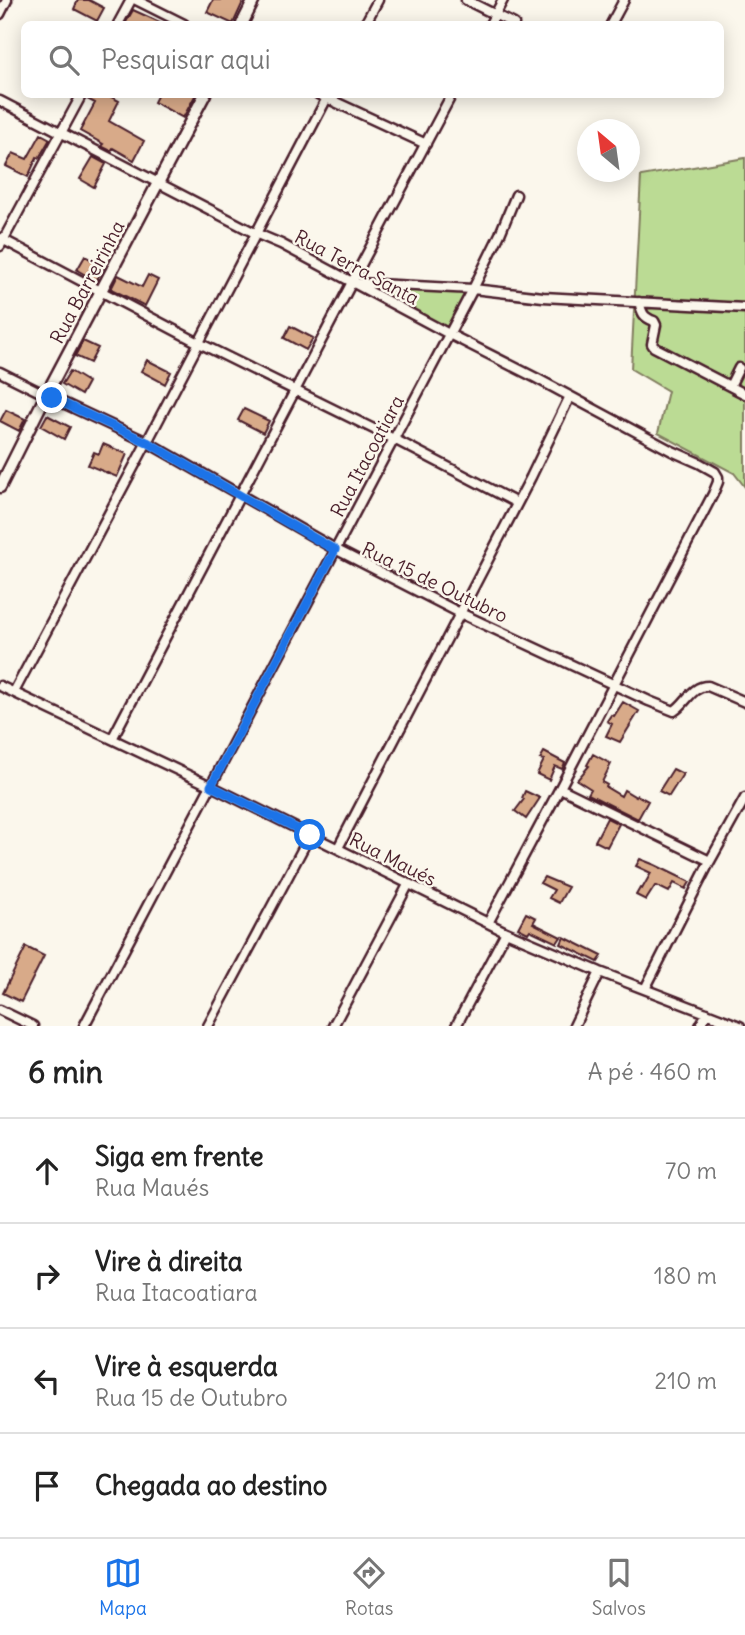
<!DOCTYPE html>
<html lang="pt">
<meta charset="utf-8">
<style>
body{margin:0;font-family:Delius,sans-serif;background:#f6f6f6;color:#222}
.compass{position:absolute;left:577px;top:119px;width:63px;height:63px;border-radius:50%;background:#fff;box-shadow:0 4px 18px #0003;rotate:331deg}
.stop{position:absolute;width:21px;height:21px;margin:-16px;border:5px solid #1a73e8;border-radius:50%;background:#fff}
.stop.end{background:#1a73e8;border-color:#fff;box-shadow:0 2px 7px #0008}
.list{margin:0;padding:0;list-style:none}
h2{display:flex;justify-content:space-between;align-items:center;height:91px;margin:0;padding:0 28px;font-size:30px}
h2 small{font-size:23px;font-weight:400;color:#767676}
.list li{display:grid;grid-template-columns:46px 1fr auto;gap:21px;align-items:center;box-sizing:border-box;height:105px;padding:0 28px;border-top:2px solid #e0e0e0}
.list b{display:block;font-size:26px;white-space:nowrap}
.list p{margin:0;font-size:23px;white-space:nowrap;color:#767676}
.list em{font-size:23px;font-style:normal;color:#767676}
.icon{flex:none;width:38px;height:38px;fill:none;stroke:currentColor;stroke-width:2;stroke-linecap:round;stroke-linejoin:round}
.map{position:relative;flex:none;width:745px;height:1026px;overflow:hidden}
.search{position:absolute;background:#fff;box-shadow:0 4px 18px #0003;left:21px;right:21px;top:21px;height:77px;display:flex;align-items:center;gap:18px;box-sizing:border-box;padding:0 24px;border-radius:10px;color:#767676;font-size:26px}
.sheet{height:511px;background:#fff}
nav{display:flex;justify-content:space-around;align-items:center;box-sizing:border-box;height:98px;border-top:2px solid #e0e0e0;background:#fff;font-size:19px;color:#767676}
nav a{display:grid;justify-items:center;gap:4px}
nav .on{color:#1a73e8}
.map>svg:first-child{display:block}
</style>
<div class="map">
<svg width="745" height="1026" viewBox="0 0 745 1026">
<rect width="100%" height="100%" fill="#fbf7ec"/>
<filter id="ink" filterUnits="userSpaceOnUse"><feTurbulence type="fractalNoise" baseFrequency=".0143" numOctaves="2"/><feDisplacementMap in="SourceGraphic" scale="14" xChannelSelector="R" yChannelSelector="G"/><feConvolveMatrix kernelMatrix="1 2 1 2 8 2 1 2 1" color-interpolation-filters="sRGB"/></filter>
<g filter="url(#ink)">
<!-- green -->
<path fill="#bbdb94" stroke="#827d60" stroke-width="2" d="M745,158v329l-11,-14 -76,-40 10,-42 -37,-22 10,-193z
M352,282l119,8 -23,44z"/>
<!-- building -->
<path fill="#d8aa89" stroke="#4a1f2b" stroke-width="2" d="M78,0h11l15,8 -7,13 -23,-12z
M213,0h31l-11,24 -26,-12z
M133,10l31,14h-39z
M88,94h18l13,7 -10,20 35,20 -10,19 -21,-12 -2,3 -10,-5 2,-2 -23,-13 15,-28 -8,-4z
M158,94h38l-13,24 -29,-16z
M41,134l9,5 -11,19 -2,-1 -9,20 -22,-11 7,-13 14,6z
M93,157l13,7 -12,23 -14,-8z
M85,256l19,11 -8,14 -19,-11z
M118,275l24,12 6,-12 10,5 -13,26 -34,-17z
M290,326l23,12 -7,12 -22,-12z
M83,341l15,7 -8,15 -15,-7z
M147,360l24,12 -6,12 -24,-13z
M70,371l18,11 -7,13 -19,-11z
M244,409l25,12 -6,12 -25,-13z
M6,410l19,9 -6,12 -19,-10z
M47,415l23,12 -6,12 -23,-13z
M103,444l24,10 -10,23 -29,-12 6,-13 5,2z
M623,702l16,9 -19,31 -14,-6 6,-12 -5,-3 4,-6 3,1z
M544,752l21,11 -3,6 -7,-3 -6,14 -12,-6 7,-14 -4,-1z
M593,754l18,10 -9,18 5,3 -1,2 15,9 3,-6 12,7 1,-2 11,6 -10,18 -50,-25 3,-5 -14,-9 12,-14 -2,-1z
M673,769l10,5 -14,22 -10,-5z
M525,791l15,7 -14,21 -11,-8 9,-12 -2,-1z
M607,818l12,6 -12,23 -12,-6z
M640,859l15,6 35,17 -4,7 -12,-6 -5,9 -12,-6h-2l-9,14 -10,-5 4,-7 2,1 9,-16 -15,-7z
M544,877l24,10 -9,16 -10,-5 5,-8 -14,-7z
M526,913l10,5 -3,5 28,14 -4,6 -27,-13 -2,3 -10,-5z
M564,937l38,19 -4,6 -37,-18z
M26,947l18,9 -23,46 -18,-9z"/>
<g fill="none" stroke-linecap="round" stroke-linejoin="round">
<defs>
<path id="minor" d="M136,0l48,24
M466,0l48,24
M0,14l7,-14
M118,24l13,-24
M365,24l13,-24
M490,24l13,-24
M611,24l13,-24
M318,94l108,50
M0,101l255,132 26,11 168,90 87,44 136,73 27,12 16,9 3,5v5l-5,12 -153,294 -72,135
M0,238l199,105 195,96 123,64
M0,246l82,-152
M357,283l116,6 70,8 202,11
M639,302c3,11 4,15 15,19l2,4 -4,19 2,3 91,47
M0,372l46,23 101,47 188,107 125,64 189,88 25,10c13,-8 17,-25 34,-25l37,16
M730,386l9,-18
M0,686l211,100 295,146 94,40 140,54
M14,692l133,-250 182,-348
M112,739l240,-457 100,-188
M560,788l150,73
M338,848l193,-371 39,-81
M645,989l65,-128 35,-63
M0,1010l33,16
M84,1026l389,-737 27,-55 16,-39
M208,1026l102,-191
M333,1026l75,-141
M456,1026l50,-94
M574,1026l26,-54
M700,1026l7,-13"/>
<path id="tertiary" d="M242,24l12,-24
M0,487l46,-92 159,-301"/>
</defs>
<!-- minor casing -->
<use href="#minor" stroke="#4a1f2b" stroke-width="13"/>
<!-- tertiary casing -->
<use href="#tertiary" stroke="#4a1f2b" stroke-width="15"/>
<!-- minor -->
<use href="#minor" stroke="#fbf7ec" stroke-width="8"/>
<!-- tertiary -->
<use href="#tertiary" stroke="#fbf7ec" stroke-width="10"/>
</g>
</g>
<g fill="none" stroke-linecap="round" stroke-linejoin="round" filter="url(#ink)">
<!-- route -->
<path stroke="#1a73e8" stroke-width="9" d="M52,398l95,44 188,108 -124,236 99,49"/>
</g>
<g text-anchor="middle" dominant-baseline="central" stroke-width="5" stroke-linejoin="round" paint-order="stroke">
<!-- street labels -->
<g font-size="19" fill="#4a1f2b" stroke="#fbf7ec">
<text transform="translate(357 267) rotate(28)">Rua Terra Santa</text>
<text transform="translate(87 282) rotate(-62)">Rua Barreirinha</text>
<text transform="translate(367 456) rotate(-62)">Rua Itacoatiara</text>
<text transform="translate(435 582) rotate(26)">Rua 15 de Outubro</text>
<text transform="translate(393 859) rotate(27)">Rua Maués</text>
</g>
</g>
</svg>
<svg class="compass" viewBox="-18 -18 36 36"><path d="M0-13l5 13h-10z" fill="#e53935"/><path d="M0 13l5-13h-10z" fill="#767676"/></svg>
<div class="stop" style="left:310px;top:835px"></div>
<div class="stop end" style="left:52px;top:398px"></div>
<div class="search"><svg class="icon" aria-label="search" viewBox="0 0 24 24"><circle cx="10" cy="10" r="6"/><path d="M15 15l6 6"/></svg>Pesquisar aqui</div>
</div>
<section class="sheet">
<h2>6 min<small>A pé · 460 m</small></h2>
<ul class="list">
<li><svg class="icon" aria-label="ahead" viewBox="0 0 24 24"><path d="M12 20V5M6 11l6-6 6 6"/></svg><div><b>Siga em frente</b><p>Rua Maués</p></div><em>70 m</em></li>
<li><svg class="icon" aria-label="right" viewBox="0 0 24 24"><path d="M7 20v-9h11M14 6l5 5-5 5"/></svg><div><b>Vire à direita</b><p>Rua Itacoatiara</p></div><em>180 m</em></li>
<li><svg class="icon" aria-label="left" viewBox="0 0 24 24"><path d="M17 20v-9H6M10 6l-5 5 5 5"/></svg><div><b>Vire à esquerda</b><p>Rua 15 de Outubro</p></div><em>210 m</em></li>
<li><svg class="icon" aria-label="arrive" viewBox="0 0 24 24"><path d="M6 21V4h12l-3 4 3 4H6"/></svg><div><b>Chegada ao destino</b></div></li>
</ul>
</section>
<nav>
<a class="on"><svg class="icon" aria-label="map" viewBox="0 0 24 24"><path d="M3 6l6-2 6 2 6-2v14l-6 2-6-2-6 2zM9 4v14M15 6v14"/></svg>Mapa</a>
<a><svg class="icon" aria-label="directions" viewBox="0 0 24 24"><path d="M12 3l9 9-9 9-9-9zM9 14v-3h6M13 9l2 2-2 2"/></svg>Rotas</a>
<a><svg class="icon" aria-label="saved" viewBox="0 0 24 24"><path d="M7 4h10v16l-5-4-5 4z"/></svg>Salvos</a>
</nav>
